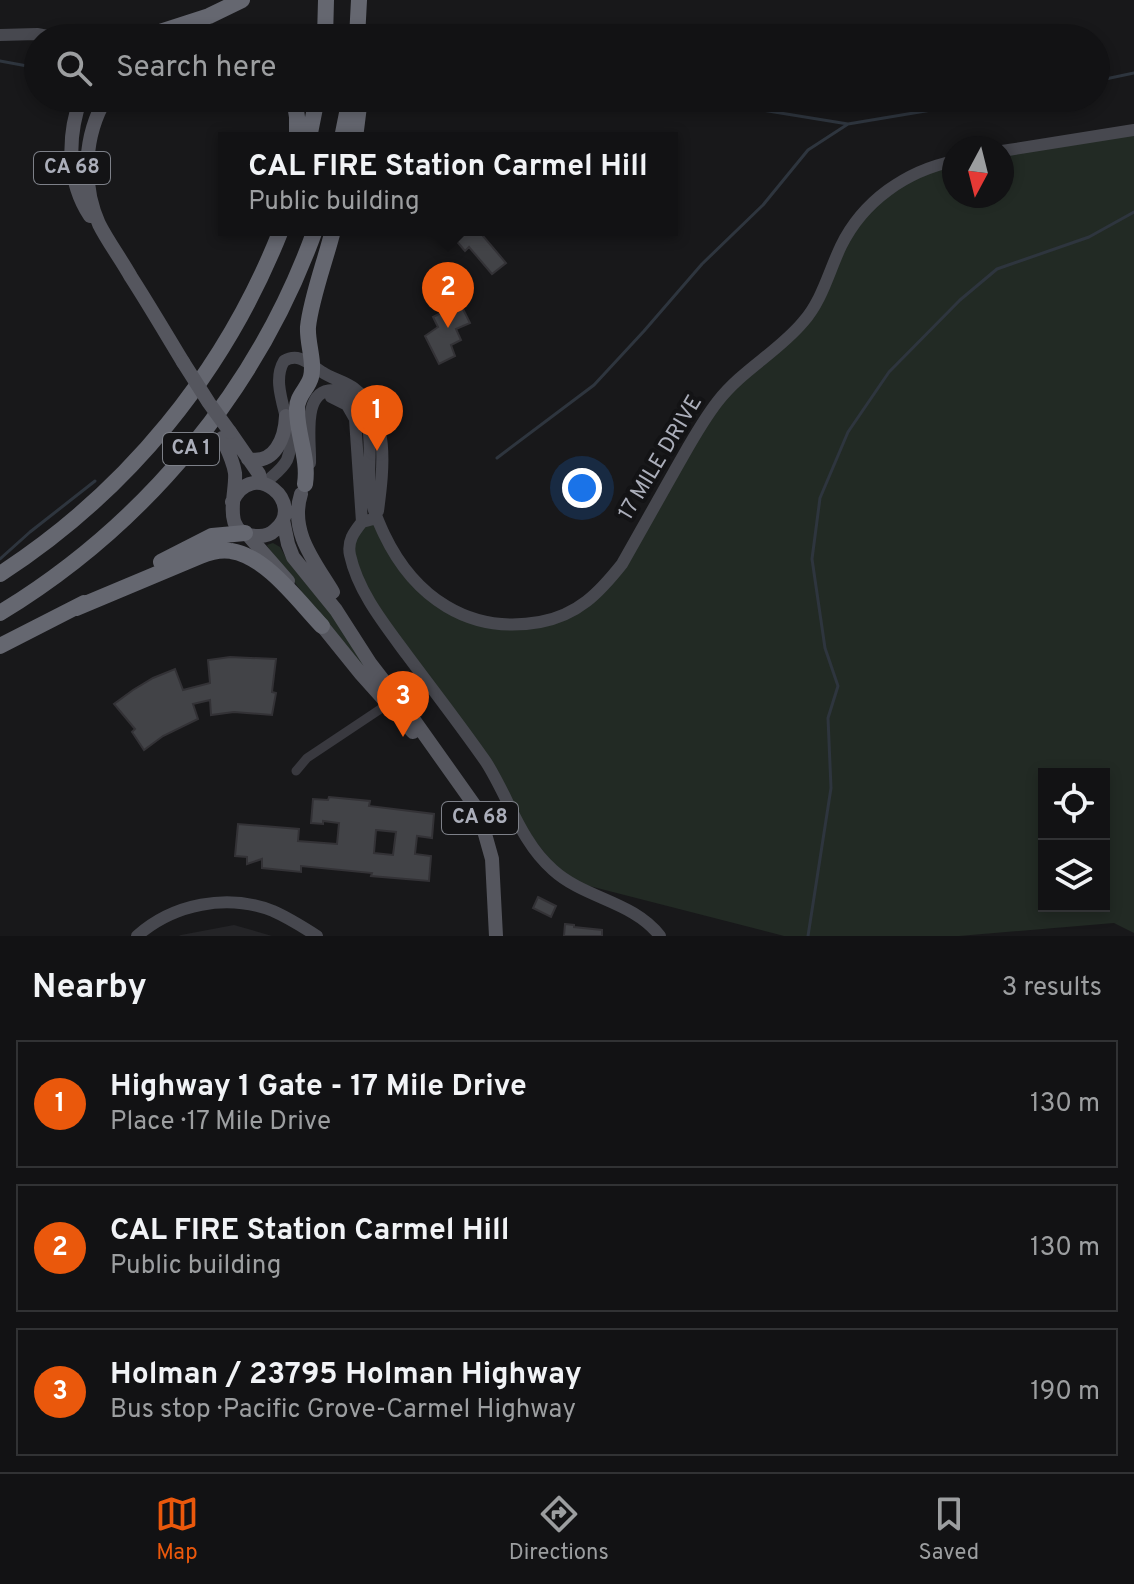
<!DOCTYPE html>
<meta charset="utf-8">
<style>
body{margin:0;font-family:Overpass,sans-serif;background:#1b1b1d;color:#f1f3f6}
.controls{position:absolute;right:24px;bottom:24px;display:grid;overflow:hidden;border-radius:0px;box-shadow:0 4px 12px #0003}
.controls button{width:72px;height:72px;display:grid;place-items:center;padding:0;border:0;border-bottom:2px solid #313234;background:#121214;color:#f1f3f6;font:40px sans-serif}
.compass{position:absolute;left:942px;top:136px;width:72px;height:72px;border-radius:50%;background:#121214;box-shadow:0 4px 12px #0003;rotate:187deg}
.you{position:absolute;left:582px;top:488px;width:28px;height:28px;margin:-20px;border:6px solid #fff;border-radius:50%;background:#1a73e8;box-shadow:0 0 0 12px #1a73e833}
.badge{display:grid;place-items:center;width:52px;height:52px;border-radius:50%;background:#ea580c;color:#fff;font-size:26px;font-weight:700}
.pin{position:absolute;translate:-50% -66px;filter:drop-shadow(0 2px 4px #0008)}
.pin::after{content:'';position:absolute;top:42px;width:28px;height:24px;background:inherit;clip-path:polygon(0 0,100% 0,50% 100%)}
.popup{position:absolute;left:218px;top:132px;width:460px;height:104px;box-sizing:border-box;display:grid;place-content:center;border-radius:0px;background:#121214;filter:drop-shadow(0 2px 6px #0005);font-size:26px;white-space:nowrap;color:#9c9ea0}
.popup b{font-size:30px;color:#f1f3f6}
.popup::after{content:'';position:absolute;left:50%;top:100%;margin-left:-16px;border:16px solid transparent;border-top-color:#121214}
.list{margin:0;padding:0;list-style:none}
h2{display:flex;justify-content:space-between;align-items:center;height:104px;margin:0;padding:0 32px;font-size:34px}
h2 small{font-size:26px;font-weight:400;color:#9c9ea0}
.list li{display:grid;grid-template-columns:52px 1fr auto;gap:24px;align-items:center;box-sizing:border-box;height:128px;margin:0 16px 16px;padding:0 16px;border:2px solid #313234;border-radius:0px}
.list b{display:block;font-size:30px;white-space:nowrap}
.list p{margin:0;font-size:26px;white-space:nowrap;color:#9c9ea0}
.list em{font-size:26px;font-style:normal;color:#9c9ea0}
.icon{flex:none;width:44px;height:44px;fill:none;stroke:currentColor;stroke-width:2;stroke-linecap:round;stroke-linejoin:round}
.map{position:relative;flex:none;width:1134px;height:936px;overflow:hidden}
.search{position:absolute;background:#121214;box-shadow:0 4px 12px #0003;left:24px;right:24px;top:24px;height:88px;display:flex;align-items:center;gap:20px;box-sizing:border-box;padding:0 28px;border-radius:44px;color:#9c9ea0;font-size:30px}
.sheet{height:536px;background:#121214}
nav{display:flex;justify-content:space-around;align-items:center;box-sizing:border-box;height:112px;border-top:2px solid #313234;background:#121214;font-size:22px;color:#9c9ea0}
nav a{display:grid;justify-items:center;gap:4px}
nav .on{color:#ea580c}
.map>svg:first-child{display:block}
</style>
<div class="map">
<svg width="1134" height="936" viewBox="0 0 1134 936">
<rect width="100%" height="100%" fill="#18181a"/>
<!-- built -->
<path fill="#242427" d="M234,925l38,11h-93l2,-1z"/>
<!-- green -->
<path fill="#222a24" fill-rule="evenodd" d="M1134,130v803l-20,-10 -155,13h-175l-218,-56 -55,-70 -152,-231 -7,-42 25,-19 37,62 57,39 72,2 63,-36 109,-181 90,-83 36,-74 47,-57 66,-29v35h48v-45zM1044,774h60v132h-60z
M273,543l7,4 9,16 46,55 30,48 -1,2 -40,-47 -56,-74 -1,-2z"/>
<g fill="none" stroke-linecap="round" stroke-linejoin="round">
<!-- stream -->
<path stroke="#2e353e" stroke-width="3" d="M0,61l38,7
M1096,81l38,-8
M221,98l41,3 23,-1
M634,98l97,7 117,19 155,-26
M497,458l97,-73 50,-54 58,-67 61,-59 45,-55 40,-26
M0,559l30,-27 65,-51
M808,936l23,-148 -3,-70 10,-32 -13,-38 -13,-89 8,-61 28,-66 41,-60 71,-72 37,-31 92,-32 45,-25"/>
</g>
<!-- building -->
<path fill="#424347" stroke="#333236" stroke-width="2" fill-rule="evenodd" d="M463,230h15l28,33 -14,11 -23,-27 -4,4 -11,-13z
M455,293l15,30 -14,6 5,11 -10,5 4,11 -16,8 -14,-28 13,-9 -5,-10 10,-5 -4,-10z
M230,657l46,2 -4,33 4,1 -4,22 -38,-3 -23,3 -1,-15 -17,4 5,15 -35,17 -19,14 -12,-18 3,-3 -21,-25 19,-14 20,-12 22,-9 8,21 27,-7 -2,-23z
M329,797l41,4 -1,5 65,8 -2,24 -15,-2 -2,18 16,2 -2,25 -58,-5 1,-3 -71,-7v6l-39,-4v-9l-15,5v-7l-12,-1 3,-32 61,5 -1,12 39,3 2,-21 -16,-2v3l-12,-1 2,-24 15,1zM376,830l20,2 -3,23 -19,-2z
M538,897l18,9 -5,11 -18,-9z
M565,924l9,1v2l28,3v6h-38z"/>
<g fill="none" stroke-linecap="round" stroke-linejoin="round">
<!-- street -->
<path stroke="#39393f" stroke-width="9" d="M296,771l11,-13 81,-54"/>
<!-- secondary -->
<path stroke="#47484f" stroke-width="12" d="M0,35l37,-1 22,4
M1002,151l132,-21
M331,397l16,8 8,14 7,103
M310,463c1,-21 -9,-73 23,-73 16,0 30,16 34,31 6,23 0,49 3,73 2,14 8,27 14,40 30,63 85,101 156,88 38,-7 59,-29 82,-58 19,-34 38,-67 57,-101 12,-21 24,-43 39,-62 24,-31 60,-49 85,-79 19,-21 26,-51 38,-76 22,-45 65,-75 113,-85
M265,483c7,-7 17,-13 22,-23 13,-30 -20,-71 -3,-99 15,-9 25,3 38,11 10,7 23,9 33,17 36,27 28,83 23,122
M377,518l-15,4c-8,10 -15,19 -12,33 8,37 35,70 57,100 26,35 54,71 79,107 23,36 34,79 67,108 32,29 80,31 107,66
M137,936c36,-32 90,-43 136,-25 16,7 30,16 44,25"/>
<!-- primary -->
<path stroke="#55565e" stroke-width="14" d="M81,98c-14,38 -14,83 9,118
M106,98c-22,37 -25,86 -7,126 9,18 22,35 32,53 18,28 35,57 52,85
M230,432l29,42 2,9
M222,438c5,11 11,22 13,35 2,21 -16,64 24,63 6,0 12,-2 16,-6 32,-26 -22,-74 -43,-28
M248,459c27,6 37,-21 38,-43
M301,494c-12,38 14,68 32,98
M283,520l5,24 5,13 43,53 34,53 44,57 61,86 8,21 9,32 4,77
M247,534l41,47
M315,617l46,57 52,58"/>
<!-- highway -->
<path stroke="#656770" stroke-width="16" d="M141,38l68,-22 33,-16
M188,38l17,-2 24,2
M325,38l1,-38
M357,38l2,-38
M294,98l3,19v21
M309,138l8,-40
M342,138l8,-40
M355,138l5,-40
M305,484c4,-25 -8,-49 -8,-74 -1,-14 11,-21 14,-33 4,-15 -4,-34 -3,-50 3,-29 18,-68 25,-97
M161,562l51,-26 33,-3
M0,574c128,-83 225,-202 281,-344
M76,608l124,-52c10,-4 20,-7 31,-5 35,5 68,51 91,75
M0,613c145,-88 258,-224 315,-383
M0,646l84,-43"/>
<!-- primary-bridge -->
<path stroke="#55565e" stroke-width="14" d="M183,362l26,41 21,29"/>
</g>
<g text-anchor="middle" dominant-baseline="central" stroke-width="8" stroke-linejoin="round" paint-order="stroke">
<!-- shield labels -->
<g fill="#131315" stroke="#7d8088" stroke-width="2">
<rect x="34" y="152" width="76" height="32" rx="6"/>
<rect x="163" y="433" width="56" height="32" rx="6"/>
<rect x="442" y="802" width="76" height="32" rx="6"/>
</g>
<g font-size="20" font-weight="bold" fill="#abaeba">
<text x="72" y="168">CA 68</text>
<text x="191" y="449">CA 1</text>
<text x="480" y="818">CA 68</text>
</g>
<!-- street labels -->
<g font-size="22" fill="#abaeba" stroke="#131315">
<text transform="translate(661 458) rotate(-59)">17 MILE DRIVE</text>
</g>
</g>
</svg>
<div class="controls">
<button><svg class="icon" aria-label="locate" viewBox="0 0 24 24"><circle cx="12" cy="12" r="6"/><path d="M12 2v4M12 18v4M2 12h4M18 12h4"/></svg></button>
<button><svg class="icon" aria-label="layers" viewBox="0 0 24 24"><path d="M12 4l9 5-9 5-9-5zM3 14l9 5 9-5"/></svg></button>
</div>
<svg class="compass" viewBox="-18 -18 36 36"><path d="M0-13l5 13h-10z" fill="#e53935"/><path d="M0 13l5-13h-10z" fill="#9c9ea0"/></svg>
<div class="you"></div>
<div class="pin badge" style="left:377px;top:451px">1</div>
<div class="pin badge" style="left:448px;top:328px">2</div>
<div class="popup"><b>CAL FIRE Station Carmel Hill</b>Public building</div>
<div class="pin badge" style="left:403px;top:737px">3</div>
<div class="search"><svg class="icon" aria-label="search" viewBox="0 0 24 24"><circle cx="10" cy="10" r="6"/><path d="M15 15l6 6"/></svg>Search here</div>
</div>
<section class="sheet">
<h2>Nearby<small>3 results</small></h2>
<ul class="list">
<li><span class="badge">1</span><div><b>Highway 1 Gate - 17 Mile Drive</b><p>Place · 17 Mile Drive</p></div><em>130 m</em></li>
<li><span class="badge">2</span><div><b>CAL FIRE Station Carmel Hill</b><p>Public building</p></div><em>130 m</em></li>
<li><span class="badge">3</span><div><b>Holman / 23795 Holman Highway</b><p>Bus stop · Pacific Grove-Carmel Highway</p></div><em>190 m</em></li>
</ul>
</section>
<nav>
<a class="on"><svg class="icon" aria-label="map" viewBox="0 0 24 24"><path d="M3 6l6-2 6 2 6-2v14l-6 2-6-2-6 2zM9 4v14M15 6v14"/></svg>Map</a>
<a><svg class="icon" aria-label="directions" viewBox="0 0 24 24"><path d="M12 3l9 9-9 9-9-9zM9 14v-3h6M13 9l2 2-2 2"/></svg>Directions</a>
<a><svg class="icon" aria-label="saved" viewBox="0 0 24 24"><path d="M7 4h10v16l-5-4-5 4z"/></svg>Saved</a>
</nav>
